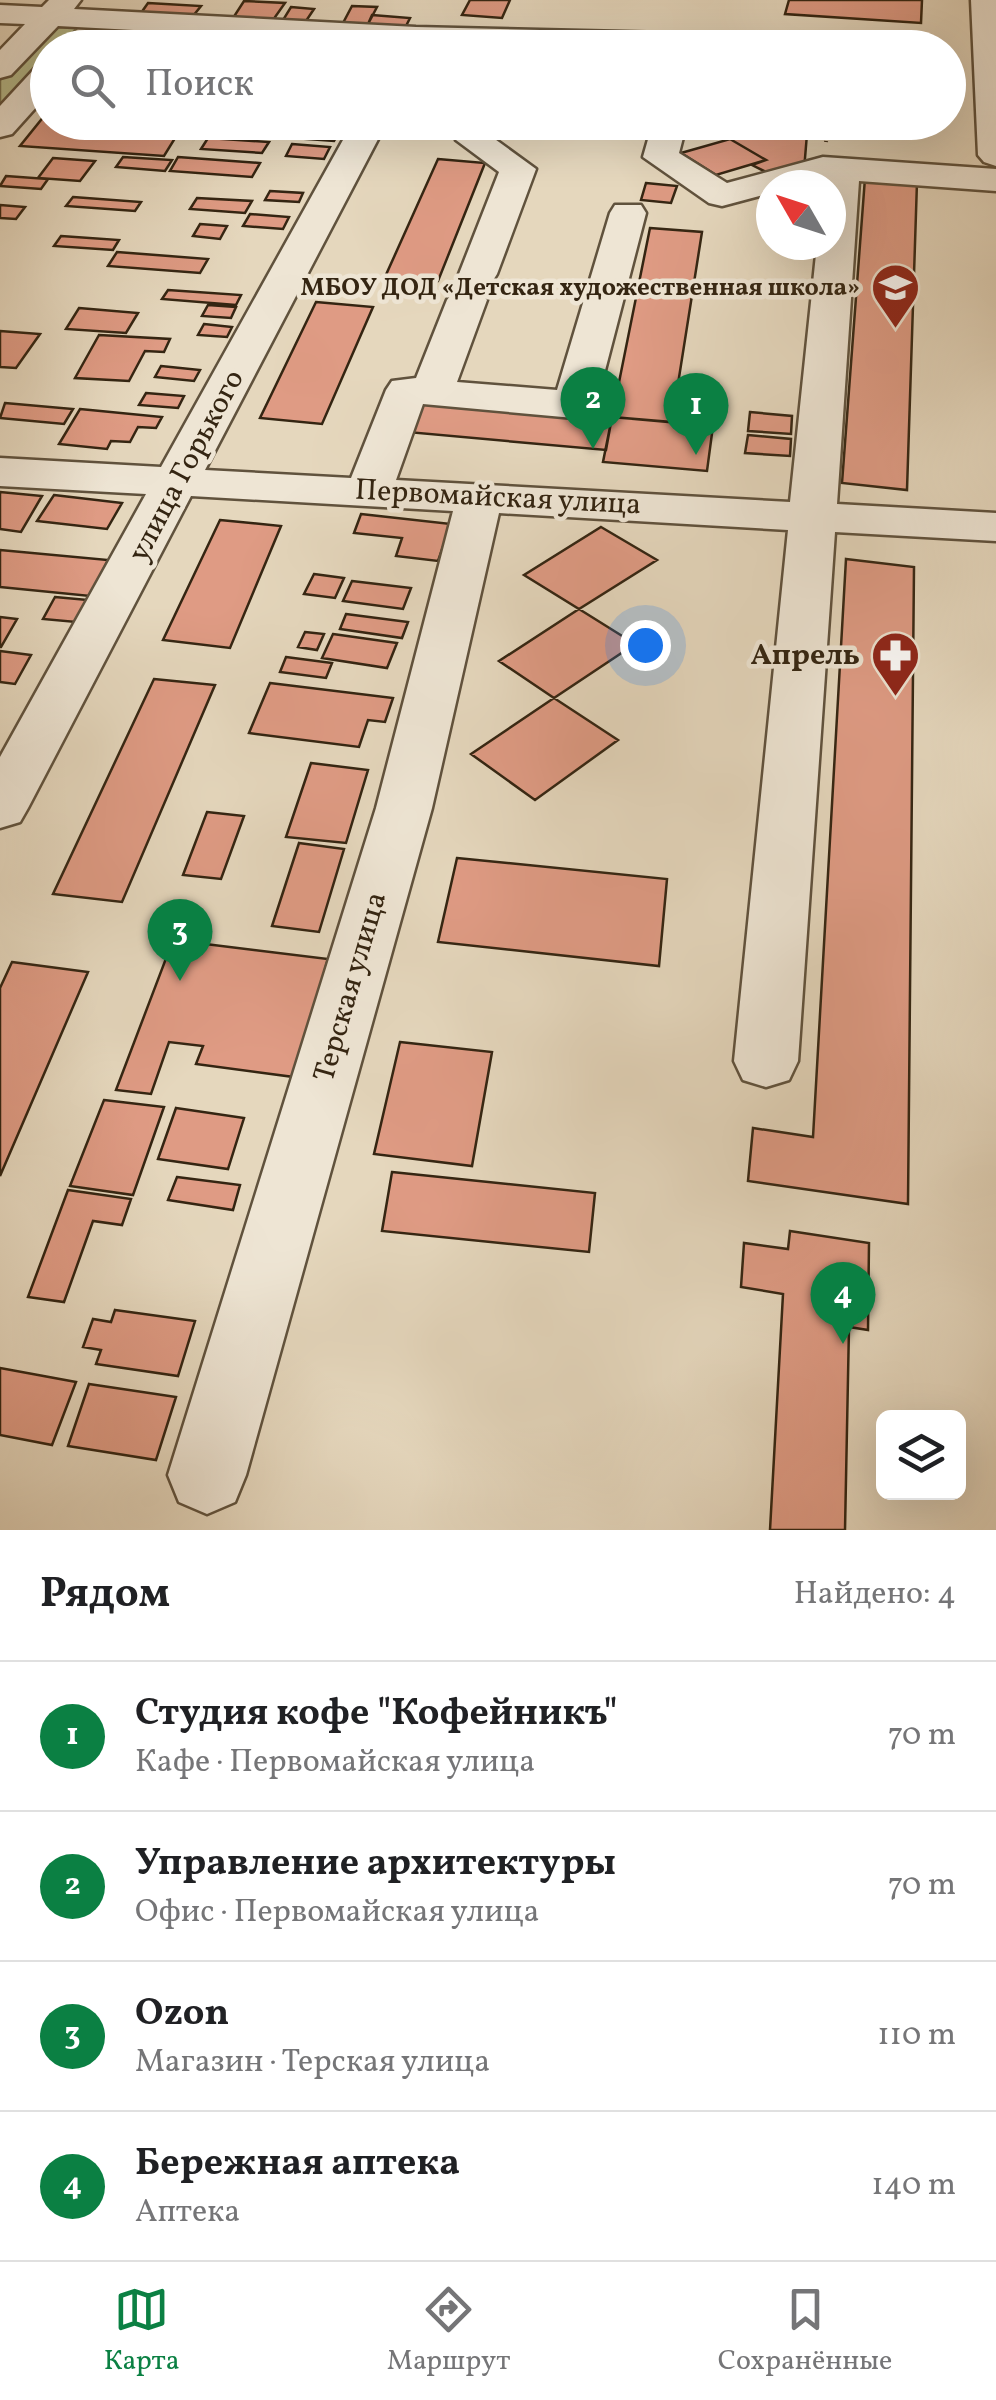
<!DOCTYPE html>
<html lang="ru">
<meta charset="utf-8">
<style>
body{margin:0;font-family:Vollkorn,serif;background:#f6f6f6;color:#202124}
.controls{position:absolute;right:30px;bottom:30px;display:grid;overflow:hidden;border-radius:15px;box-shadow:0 10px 40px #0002}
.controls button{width:90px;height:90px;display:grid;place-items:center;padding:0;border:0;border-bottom:2px solid #e0e0e0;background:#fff;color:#202124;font:50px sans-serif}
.compass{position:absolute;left:756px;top:170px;width:90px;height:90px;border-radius:50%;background:#fff;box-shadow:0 10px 40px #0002;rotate:309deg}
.you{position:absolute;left:645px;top:645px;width:35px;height:35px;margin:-25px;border:8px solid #fff;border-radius:50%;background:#1a73e8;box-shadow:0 0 0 15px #1a73e833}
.badge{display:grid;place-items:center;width:65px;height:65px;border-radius:50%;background:#0b8043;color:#fff;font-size:32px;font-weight:700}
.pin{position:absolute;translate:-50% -82px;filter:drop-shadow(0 2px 5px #0008)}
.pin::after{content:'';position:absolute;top:52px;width:35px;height:30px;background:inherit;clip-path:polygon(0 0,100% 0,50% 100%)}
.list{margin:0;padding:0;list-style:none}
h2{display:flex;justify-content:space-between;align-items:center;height:130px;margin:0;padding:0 40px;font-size:42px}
h2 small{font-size:32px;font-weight:400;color:#757577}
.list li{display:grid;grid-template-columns:65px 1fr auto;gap:30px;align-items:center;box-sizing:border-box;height:150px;padding:0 40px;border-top:2px solid #e0e0e0}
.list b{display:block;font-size:38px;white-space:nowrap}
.list p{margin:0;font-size:32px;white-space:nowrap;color:#757577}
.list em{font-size:32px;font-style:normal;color:#757577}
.icon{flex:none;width:55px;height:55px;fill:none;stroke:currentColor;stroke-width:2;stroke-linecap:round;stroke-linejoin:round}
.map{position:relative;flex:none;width:996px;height:1530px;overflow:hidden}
.search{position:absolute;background:#fff;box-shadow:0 10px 40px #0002;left:30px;right:30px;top:30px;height:110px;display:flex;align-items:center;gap:25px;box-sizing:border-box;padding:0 35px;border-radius:55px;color:#757577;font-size:38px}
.sheet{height:730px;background:#fff}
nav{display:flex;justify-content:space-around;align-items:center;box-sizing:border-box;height:140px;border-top:2px solid #e0e0e0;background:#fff;font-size:28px;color:#757577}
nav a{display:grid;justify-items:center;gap:5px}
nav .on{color:#0b8043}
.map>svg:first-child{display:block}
</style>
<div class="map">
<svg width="996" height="1530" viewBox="0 0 996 1530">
<rect width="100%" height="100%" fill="#e5d7bd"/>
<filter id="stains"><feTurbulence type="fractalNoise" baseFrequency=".002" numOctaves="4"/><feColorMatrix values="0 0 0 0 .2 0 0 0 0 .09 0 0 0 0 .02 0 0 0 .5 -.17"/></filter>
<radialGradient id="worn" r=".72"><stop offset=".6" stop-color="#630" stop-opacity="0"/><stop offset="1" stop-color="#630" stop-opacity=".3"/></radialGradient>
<!-- green -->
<path fill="#b8bd8e" stroke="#767150" stroke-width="2.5" d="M47,26l30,2 -18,19 -11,1 -1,12 -47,52v-36z"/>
<!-- building -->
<path fill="#df9b84" stroke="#342512" stroke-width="2.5" d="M470,0h40l-8,18 -40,-3z
M789,0h133l-1,23 -136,-9z
M244,1l41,2 -12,17 -40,-2z
M148,3l53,3 -8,10 -52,-3z
M352,6l25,1 -9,17 -25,-1z
M291,7l23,2 -8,12 -23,-1z
M372,15l38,3 -4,8 -38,-2z
M274,34l59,3 -6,11 -62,-1z
M45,115l3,7 84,6 4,-6h49l-21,34 -144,-10z
M405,122h55l-3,9 -54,-3z
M737,122h71l-4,48 -28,7 -24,-12 14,-5 -36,-21 -3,-14z
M282,130l56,4 -4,7 -56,-4z
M208,138l61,4 -7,11 -61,-4z
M730,139l36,21 -50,15 -35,-22z
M292,144l38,3 -6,12 -38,-3z
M123,157l49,3 -7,11 -49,-4z
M178,157l82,6 -8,14 -82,-6z
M53,158l42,3 -15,20 -42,-3z
M438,159l47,4 -47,118 -53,-4z
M6,176l42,3 -7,10 -41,-3z
M865,178l52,4 -10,308 -65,-7z
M646,183l31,3 -6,17 -30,-3z
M270,191l33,2 -4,9 -34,-2z
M73,197l68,5 -6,9 -69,-5z
M197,198l55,3 -7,12 -55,-4z
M0,205l25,2 -9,12 -16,-1z
M250,214l39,3 -6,12 -40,-3z
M200,224l27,2 -7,13 -27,-3z
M650,228l52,4 -30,190 -60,-5z
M61,236l58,4 -6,10 -59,-4z
M117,252l91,7 -8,14 -92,-7z
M168,290l73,5 -5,10 -74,-6z
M316,302l57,5 -51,117 -62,-6z
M208,305l28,2 -5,11 -29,-2z
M79,308l59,5 -12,20 -60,-4z
M204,324l28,3 -5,10 -29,-2z
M0,331l40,3 -24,34 -16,-1z
M99,335l71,4 -6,13 -19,-1 -16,30 -54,-3z
M161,366l39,4 -6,11 -39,-4z
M146,393l38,3 -6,12 -39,-3z
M419,401l193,16 -6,33 -199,-18z
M5,403l68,6 -9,15 -64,-6z
M80,409l82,8 -6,11 -18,-1 -8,15 -19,-1 -4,8 -48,-5z
M750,412l42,4 -1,18 -43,-3z
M612,417l101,9 -6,45 -104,-9z
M748,435l43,4 -1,17 -45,-3z
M0,492l42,4 -21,36 -21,-3z
M54,495l68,8 -15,26 -70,-8z
M361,514l90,10 -13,37 -42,-5 6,-18 -48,-5z
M220,520l61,6 -51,122 -67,-8z
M601,527l56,33 -78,49 -55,-34z
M0,550l108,10 -18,36 -90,-9z
M846,559l68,8 -6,637 -160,-23 5,-53 60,9z
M314,574l30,4 -9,20 -31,-4z
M352,581l59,7 -8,21 -60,-8z
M55,597l33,3 -12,22 -33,-3z
M579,609l56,35 -81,54 -55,-37z
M346,614l62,8 -6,16 -62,-9z
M0,617l17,2 -16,28h-1z
M305,632l19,2 -7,16 -19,-3z
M333,634l64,9 -10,25 -65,-10z
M0,651l31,4 -16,29 -15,-2z
M286,657l46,6 -6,15 -46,-6z
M154,679l61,6 -93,217 -69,-8z
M270,683l123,15 -8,24 -17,-2 -9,27 -110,-14z
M554,698l64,42 -83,60 -64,-46z
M311,763l57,7 -22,73 -60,-6z
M207,812l37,4 -23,63 -38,-4z
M299,843l45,6 -25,83 -47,-6z
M457,858l210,21 -8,87 -221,-24z
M173,940l155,19 -34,118 -98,-13 7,-18 -34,-4 -18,52 -35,-4z
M12,962l76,10 -88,204v-188z
M400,1042l92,10 -20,114 -98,-12z
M104,1100l60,7 -31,88 -63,-9z
M176,1108l68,10 -16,51 -70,-10z
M392,1172l203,21 -6,59 -207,-21z
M177,1177l63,8 -7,25 -65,-10z
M68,1190l63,9 -9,26 -29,-4 -29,81 -36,-5z
M790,1231l79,12 -1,87 -19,-3 -4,203h-75l13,-236 -42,-7 3,-44 44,6z
M115,1310l80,11 -17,55 -82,-12 5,-14 -18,-3 10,-28 18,3z
M0,1368l76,14 -24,63 -52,-10z
M89,1384l87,13 -20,63 -88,-14z"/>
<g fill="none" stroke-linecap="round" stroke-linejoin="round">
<defs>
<path id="minor" d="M49,0h32l-7,9 342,18 420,10 16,9 -436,-1 -358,-19 -47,49 -11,3v-28l25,-26 -25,-1v-18l42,2z
M971,0h25v166l-12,-4 -6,-7z
M48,63v31l-36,40 -12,3v-31l37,-40z
M353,122h34l-182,348 146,8 35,-88 6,-9 24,-3 31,-78 6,-8h28l6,8 -30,82 100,8 53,-177 5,-8h26l5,8 -50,192 -7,9 -15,4 -151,-14 -27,76 394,22 27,-257h14v-60h-8v-6l-52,6v8l-49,13 -13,-3 -66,-46 10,-35h34l-8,31 48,30 96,-26 173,12v22l-137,-10 -22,323 159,9v28l-161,-9 -37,529 -9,19 -23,7 -23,-7 -9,-19 54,-531 -289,-17 -67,295 -186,667 -11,27 -28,12 -28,-12 -11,-27 208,-667 77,-297 -262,-15 -163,312 -8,14 -20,6v-71l146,-263 -146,-8v-28l161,9z
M463,122h34l-5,15 44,32 -39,105 -5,8h-28l-5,-8 40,-102 -43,-32z"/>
</defs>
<!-- minor casing -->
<use href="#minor" stroke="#60523d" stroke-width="5"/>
<!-- path -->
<path stroke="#342512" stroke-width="4" stroke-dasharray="1 2.5" stroke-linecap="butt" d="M864,47l39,1
M826,142l2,-20"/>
<!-- minor -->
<use href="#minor" fill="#eee5d4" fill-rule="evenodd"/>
</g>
<!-- icons -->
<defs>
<symbol id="school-pin" viewBox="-11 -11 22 30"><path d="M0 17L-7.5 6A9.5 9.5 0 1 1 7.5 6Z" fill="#8f2418" stroke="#eee5d4"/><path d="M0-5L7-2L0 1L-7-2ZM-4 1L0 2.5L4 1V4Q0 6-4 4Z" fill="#fff"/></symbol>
<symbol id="pharmacy-pin" viewBox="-11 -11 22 30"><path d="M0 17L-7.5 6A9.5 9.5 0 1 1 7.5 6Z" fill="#8f2418" stroke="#eee5d4"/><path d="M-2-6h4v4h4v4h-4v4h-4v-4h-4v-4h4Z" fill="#fff"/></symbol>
</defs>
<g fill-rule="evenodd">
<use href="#school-pin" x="868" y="260" width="55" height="75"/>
<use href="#pharmacy-pin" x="868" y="628" width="55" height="75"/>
</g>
<g text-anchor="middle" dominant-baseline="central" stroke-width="9" stroke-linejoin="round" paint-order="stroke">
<!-- far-poi labels -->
<g font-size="25" font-weight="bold" fill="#342512" stroke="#eee5d4" text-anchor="end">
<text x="860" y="288">МБОУ ДОД «Детская художественная школа»</text>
</g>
<!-- street labels -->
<g font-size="30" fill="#342512" stroke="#eee5d4">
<text transform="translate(187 466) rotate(-62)">улица Горького</text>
<text transform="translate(498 498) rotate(3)">Первомайская улица</text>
<text transform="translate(351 987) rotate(-74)">Терская улица</text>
</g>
<!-- poi labels -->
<g font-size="30" font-weight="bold" fill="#342512" stroke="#eee5d4" text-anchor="end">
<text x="860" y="656">Апрель</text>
</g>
</g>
<rect width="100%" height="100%" filter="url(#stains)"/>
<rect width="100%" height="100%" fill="url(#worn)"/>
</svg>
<div class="controls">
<button><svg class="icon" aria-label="layers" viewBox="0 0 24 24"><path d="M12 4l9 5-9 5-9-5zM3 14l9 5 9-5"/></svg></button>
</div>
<svg class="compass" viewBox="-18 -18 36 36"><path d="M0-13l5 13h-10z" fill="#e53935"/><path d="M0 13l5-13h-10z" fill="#757577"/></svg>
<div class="you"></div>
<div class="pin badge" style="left:696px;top:455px">1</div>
<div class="pin badge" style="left:593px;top:449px">2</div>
<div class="pin badge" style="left:180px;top:981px">3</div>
<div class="pin badge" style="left:843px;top:1344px">4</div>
<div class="search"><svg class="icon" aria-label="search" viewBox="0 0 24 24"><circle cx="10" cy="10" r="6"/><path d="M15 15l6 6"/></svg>Поиск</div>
</div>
<section class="sheet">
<h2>Рядом<small>Найдено: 4</small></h2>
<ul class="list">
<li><span class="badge">1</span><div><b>Студия кофе &quot;Кофейникъ&quot;</b><p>Кафе · Первомайская улица</p></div><em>70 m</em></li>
<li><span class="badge">2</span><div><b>Управление архитектуры</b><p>Офис · Первомайская улица</p></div><em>70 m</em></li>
<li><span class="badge">3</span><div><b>Ozon</b><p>Магазин · Терская улица</p></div><em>110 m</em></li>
<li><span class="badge">4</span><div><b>Бережная аптека</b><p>Аптека</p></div><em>140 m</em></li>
</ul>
</section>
<nav>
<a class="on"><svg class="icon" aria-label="map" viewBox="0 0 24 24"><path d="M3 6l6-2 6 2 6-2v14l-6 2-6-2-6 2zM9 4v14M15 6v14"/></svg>Карта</a>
<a><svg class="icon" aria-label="directions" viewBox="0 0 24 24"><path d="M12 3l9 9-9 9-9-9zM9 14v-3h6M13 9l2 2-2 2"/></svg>Маршрут</a>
<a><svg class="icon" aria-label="saved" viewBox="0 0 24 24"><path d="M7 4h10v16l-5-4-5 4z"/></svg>Сохранённые</a>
</nav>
